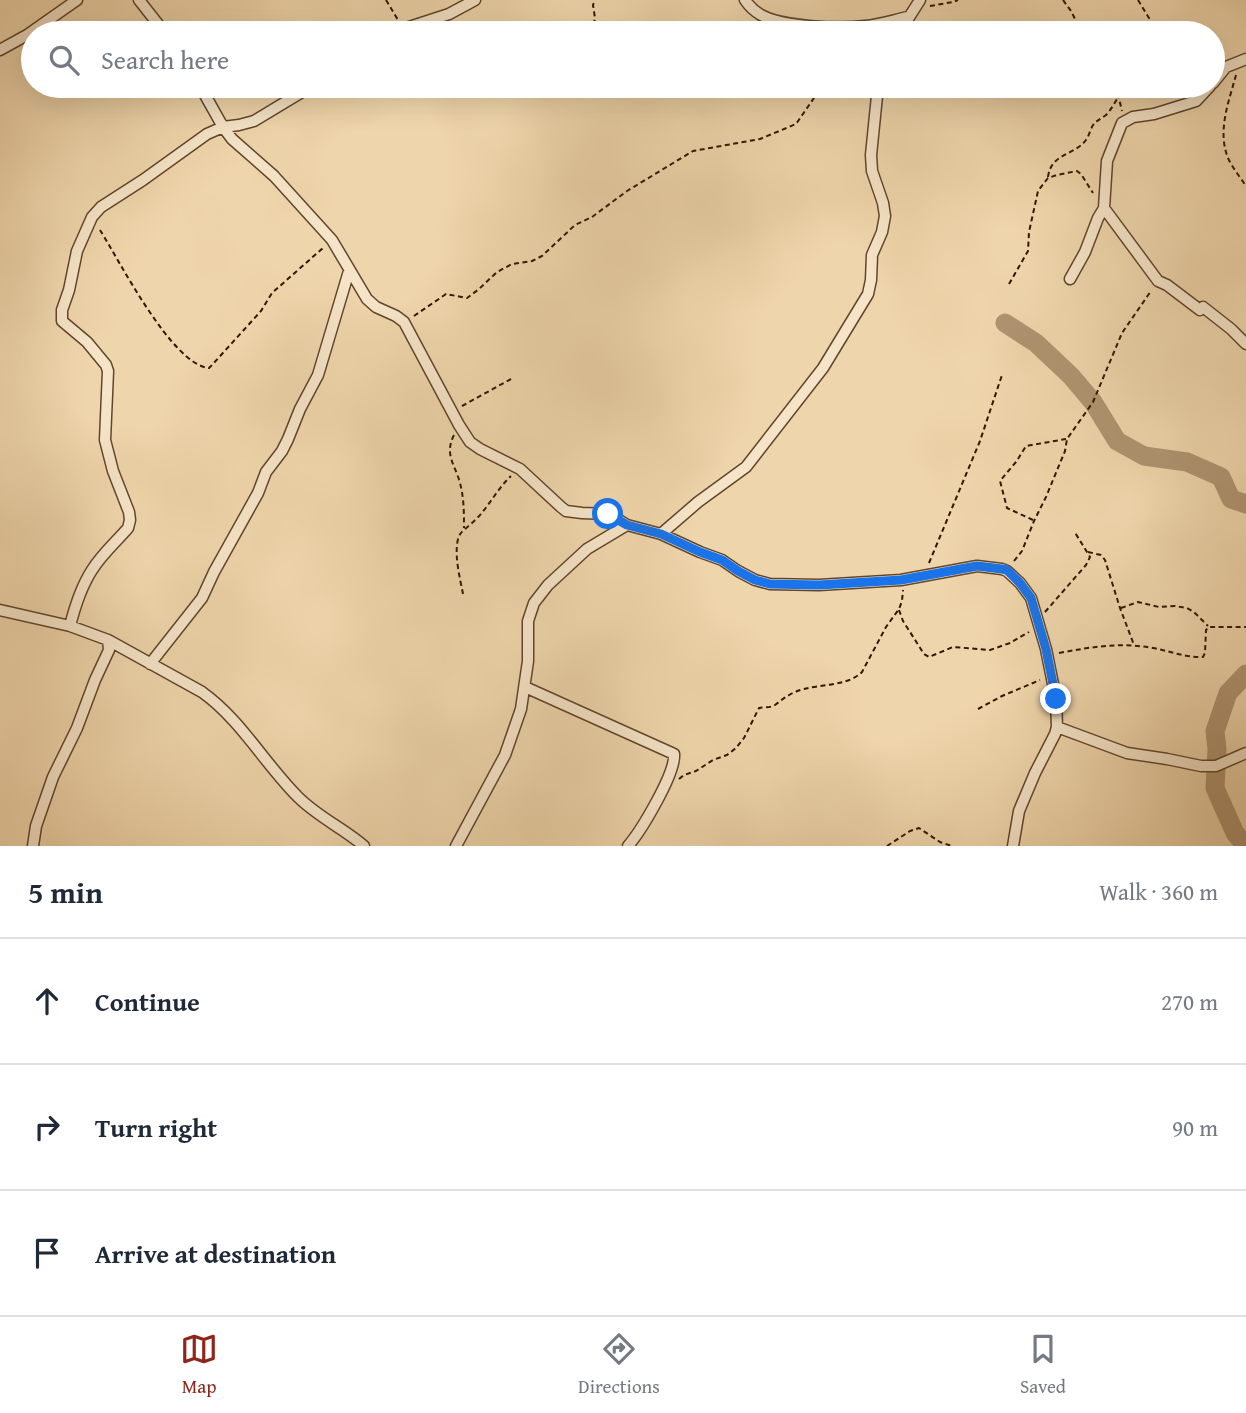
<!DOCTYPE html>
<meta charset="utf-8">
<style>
body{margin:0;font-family:"Gentium Book Plus",serif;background:#f2f2f3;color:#1f2937}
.stop{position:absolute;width:21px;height:21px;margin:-16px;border:5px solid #1a73e8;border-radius:50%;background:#fff}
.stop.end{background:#1a73e8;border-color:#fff;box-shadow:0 2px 7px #0008}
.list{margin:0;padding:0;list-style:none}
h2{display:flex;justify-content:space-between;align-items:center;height:91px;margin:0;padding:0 28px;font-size:30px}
h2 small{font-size:23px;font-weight:400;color:#747a83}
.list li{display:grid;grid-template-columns:46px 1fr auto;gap:21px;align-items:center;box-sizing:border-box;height:126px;padding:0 28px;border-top:2px solid #e0e1e3}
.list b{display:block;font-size:26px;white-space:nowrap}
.list em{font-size:23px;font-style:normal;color:#747a83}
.icon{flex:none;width:38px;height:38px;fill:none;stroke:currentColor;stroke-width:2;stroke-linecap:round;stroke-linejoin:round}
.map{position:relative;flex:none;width:1246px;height:846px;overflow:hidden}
.search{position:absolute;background:#fff;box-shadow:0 7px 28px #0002;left:21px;right:21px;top:21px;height:77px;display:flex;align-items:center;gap:18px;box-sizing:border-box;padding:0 24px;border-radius:38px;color:#747a83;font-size:26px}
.sheet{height:469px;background:#fff}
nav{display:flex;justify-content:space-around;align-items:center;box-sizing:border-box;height:98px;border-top:2px solid #e0e1e3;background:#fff;font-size:19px;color:#747a83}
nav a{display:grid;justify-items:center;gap:4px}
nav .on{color:#8f2418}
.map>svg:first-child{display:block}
</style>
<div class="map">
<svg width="1246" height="846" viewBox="0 0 1246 846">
<rect width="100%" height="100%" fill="#efd5ab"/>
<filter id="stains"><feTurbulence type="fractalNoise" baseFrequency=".00286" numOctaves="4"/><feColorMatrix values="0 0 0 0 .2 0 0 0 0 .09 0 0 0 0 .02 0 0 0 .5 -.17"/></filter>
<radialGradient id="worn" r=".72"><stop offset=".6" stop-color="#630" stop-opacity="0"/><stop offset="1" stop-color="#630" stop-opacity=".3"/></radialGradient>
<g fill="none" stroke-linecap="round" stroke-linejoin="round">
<!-- river -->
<path stroke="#af9471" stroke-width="19" d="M1005,323l31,20 35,33 22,26 24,39 27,15 43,6 34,15 10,22 15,5
M1246,674l-18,19 -13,38 2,18 -2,39 20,45 11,13"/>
<defs>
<path id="minor" d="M139,0l26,33
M745,0c4,6 9,11 16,15 21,12 79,14 104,11 14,-1 29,-6 43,-9
M396,33l7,-4 46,-15 26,-14
M899,33l21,-33
M0,50l27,-15 50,-35
M1213,83l13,-16 20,-8
M200,86l23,41 9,12 42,37 58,64 35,59 9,8 20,9 8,6 55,103 11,17 10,7 40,20 41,38 5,4 16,2 27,1 18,11 34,9 39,18 22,8 16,11 17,9 15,4 49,1 82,-5 76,-14 25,3 5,2 13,12 11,15 15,51 10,50 1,28 -2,7 -20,39 -16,38 -6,35
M1104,208l54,73 9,4 33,25 3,-3 28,22 15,15
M1070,279l15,-27 13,-34 6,-10 3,-47 15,-38 11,-6 21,-3 42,-13 14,-15
M661,534l37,-32 48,-35 77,-99 45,-74 3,-14 1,-25 10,-23 3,-16 -2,-13 -11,-32 -1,-16 7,-69
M0,610l70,16 38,14 94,52c39,28 62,71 96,105 20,20 45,31 66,49
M70,626c5,-20 11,-39 22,-56 10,-16 24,-28 36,-42l2,-8 -1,-8 -16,-41 -8,-31 3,-69 -2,-6 -19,-23 -25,-21v-11l7,-20 8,-39 15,-34 9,-10 42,-27 64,-46 16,-7 16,-2 15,-4 58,-35
M150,664l52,-66 12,-26 44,-79 8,-21 16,-21 6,-12 12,-30 18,-34 31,-104
M525,687l149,67c2,19 -33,77 -46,92
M1057,727l70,26 40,6 34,7h15l30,-13
M33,846l3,-20 17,-49 24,-49 18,-48 14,-30 -1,-10
M456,846l49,-91 16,-46 7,-48v-40l6,-18 14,-18 39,-36 40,-24"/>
</defs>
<!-- minor casing -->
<use href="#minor" stroke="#61462b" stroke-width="13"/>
<!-- path -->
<path stroke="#321600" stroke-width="2" stroke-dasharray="5 3.5" stroke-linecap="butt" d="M386,0l12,20
M1063,0l8,11 11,22
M1138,0l20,33
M930,6l23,-4 5,-2
M592,33l3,-15 -2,-13 2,-5
M1236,75c-7,26 -19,56 -8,83 4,9 12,19 18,28
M1114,86l3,4 5,21
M820,95l2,-9
M1048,177c3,-24 26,-21 38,-37 3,-4 4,-10 7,-15 4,-5 8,-6 13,-10 5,-5 9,-13 13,-19
M100,230c19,30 72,135 109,138l3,-3 49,-54 11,-18 52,-46
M1009,284l19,-33 1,-19 9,-41 10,-13 9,-3 20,-4 4,3 12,19
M414,316l32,-22 21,4 12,-9 18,-17 15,-8 20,-3 10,-5 33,-31 17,-8 35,-26 66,-40 67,-12 36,-15 18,-26 14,-3 19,-9
M462,406l49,-27
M454,435c-10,20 1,29 6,48 4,15 4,30 4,45
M1033,520l-26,-12 -7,-27 16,-19 10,-16 40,-7
M1088,552l13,3 4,5 15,48 14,37
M1014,561l8,-10 12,-30 12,-24 19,-46 2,-12 26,-37 29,-69 29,-42
M929,563l51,-122 22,-66
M463,594c-3,-16 -9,-38 -5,-55 2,-8 9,-11 14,-16 16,-14 24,-33 39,-47
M1121,608l17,-6 21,5 16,-1 12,2 7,4 14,14
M899,610l4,11 21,33 5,3 24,-10 37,3 20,-7 19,-11
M1045,612l41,-47 4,-8 -16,-26
M1059,653c32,-6 61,-11 94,-5 17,3 33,10 50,9l2,-4 1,-23 3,-3h37
M978,709l24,-13 38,-16
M679,779l5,-4 12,-4 17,-11 14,-5 9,-7 8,-10 15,-30c5,-1 11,0 16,-3 9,-7 17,-13 29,-16 18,-5 44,-3 58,-17l24,-45 13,-18 3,-8 1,-11
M887,846l23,-15 9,-3 21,14 12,4"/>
<!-- minor -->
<use href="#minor" stroke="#f5e4c8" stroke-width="10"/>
</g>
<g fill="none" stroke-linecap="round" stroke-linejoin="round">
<!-- route -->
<path stroke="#1a73e8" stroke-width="9" d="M608,514l19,11 34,9 39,18 22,8 16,11 17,9 15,4 49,1 82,-5 76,-14 25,3 5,1 13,13 11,15 15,51 10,50"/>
</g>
<rect width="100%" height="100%" filter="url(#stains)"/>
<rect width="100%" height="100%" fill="url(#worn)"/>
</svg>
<div class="stop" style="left:608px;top:514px"></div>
<div class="stop end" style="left:1056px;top:699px"></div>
<div class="search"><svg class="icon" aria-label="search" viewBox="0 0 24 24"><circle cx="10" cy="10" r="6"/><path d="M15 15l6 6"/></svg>Search here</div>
</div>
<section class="sheet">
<h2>5 min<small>Walk · 360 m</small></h2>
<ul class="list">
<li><svg class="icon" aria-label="ahead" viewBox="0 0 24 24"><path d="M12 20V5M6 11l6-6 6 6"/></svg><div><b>Continue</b></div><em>270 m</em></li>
<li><svg class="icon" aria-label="right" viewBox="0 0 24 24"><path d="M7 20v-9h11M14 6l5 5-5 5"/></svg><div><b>Turn right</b></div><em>90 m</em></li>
<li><svg class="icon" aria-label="arrive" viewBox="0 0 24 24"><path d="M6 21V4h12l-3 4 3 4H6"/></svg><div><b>Arrive at destination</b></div></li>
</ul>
</section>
<nav>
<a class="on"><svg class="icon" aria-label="map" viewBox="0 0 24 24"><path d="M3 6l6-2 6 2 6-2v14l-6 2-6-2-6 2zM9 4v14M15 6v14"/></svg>Map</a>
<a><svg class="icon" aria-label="directions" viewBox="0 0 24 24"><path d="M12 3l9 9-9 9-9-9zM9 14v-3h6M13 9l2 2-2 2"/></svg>Directions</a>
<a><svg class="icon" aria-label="saved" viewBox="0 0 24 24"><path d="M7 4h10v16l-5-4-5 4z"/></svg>Saved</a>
</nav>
